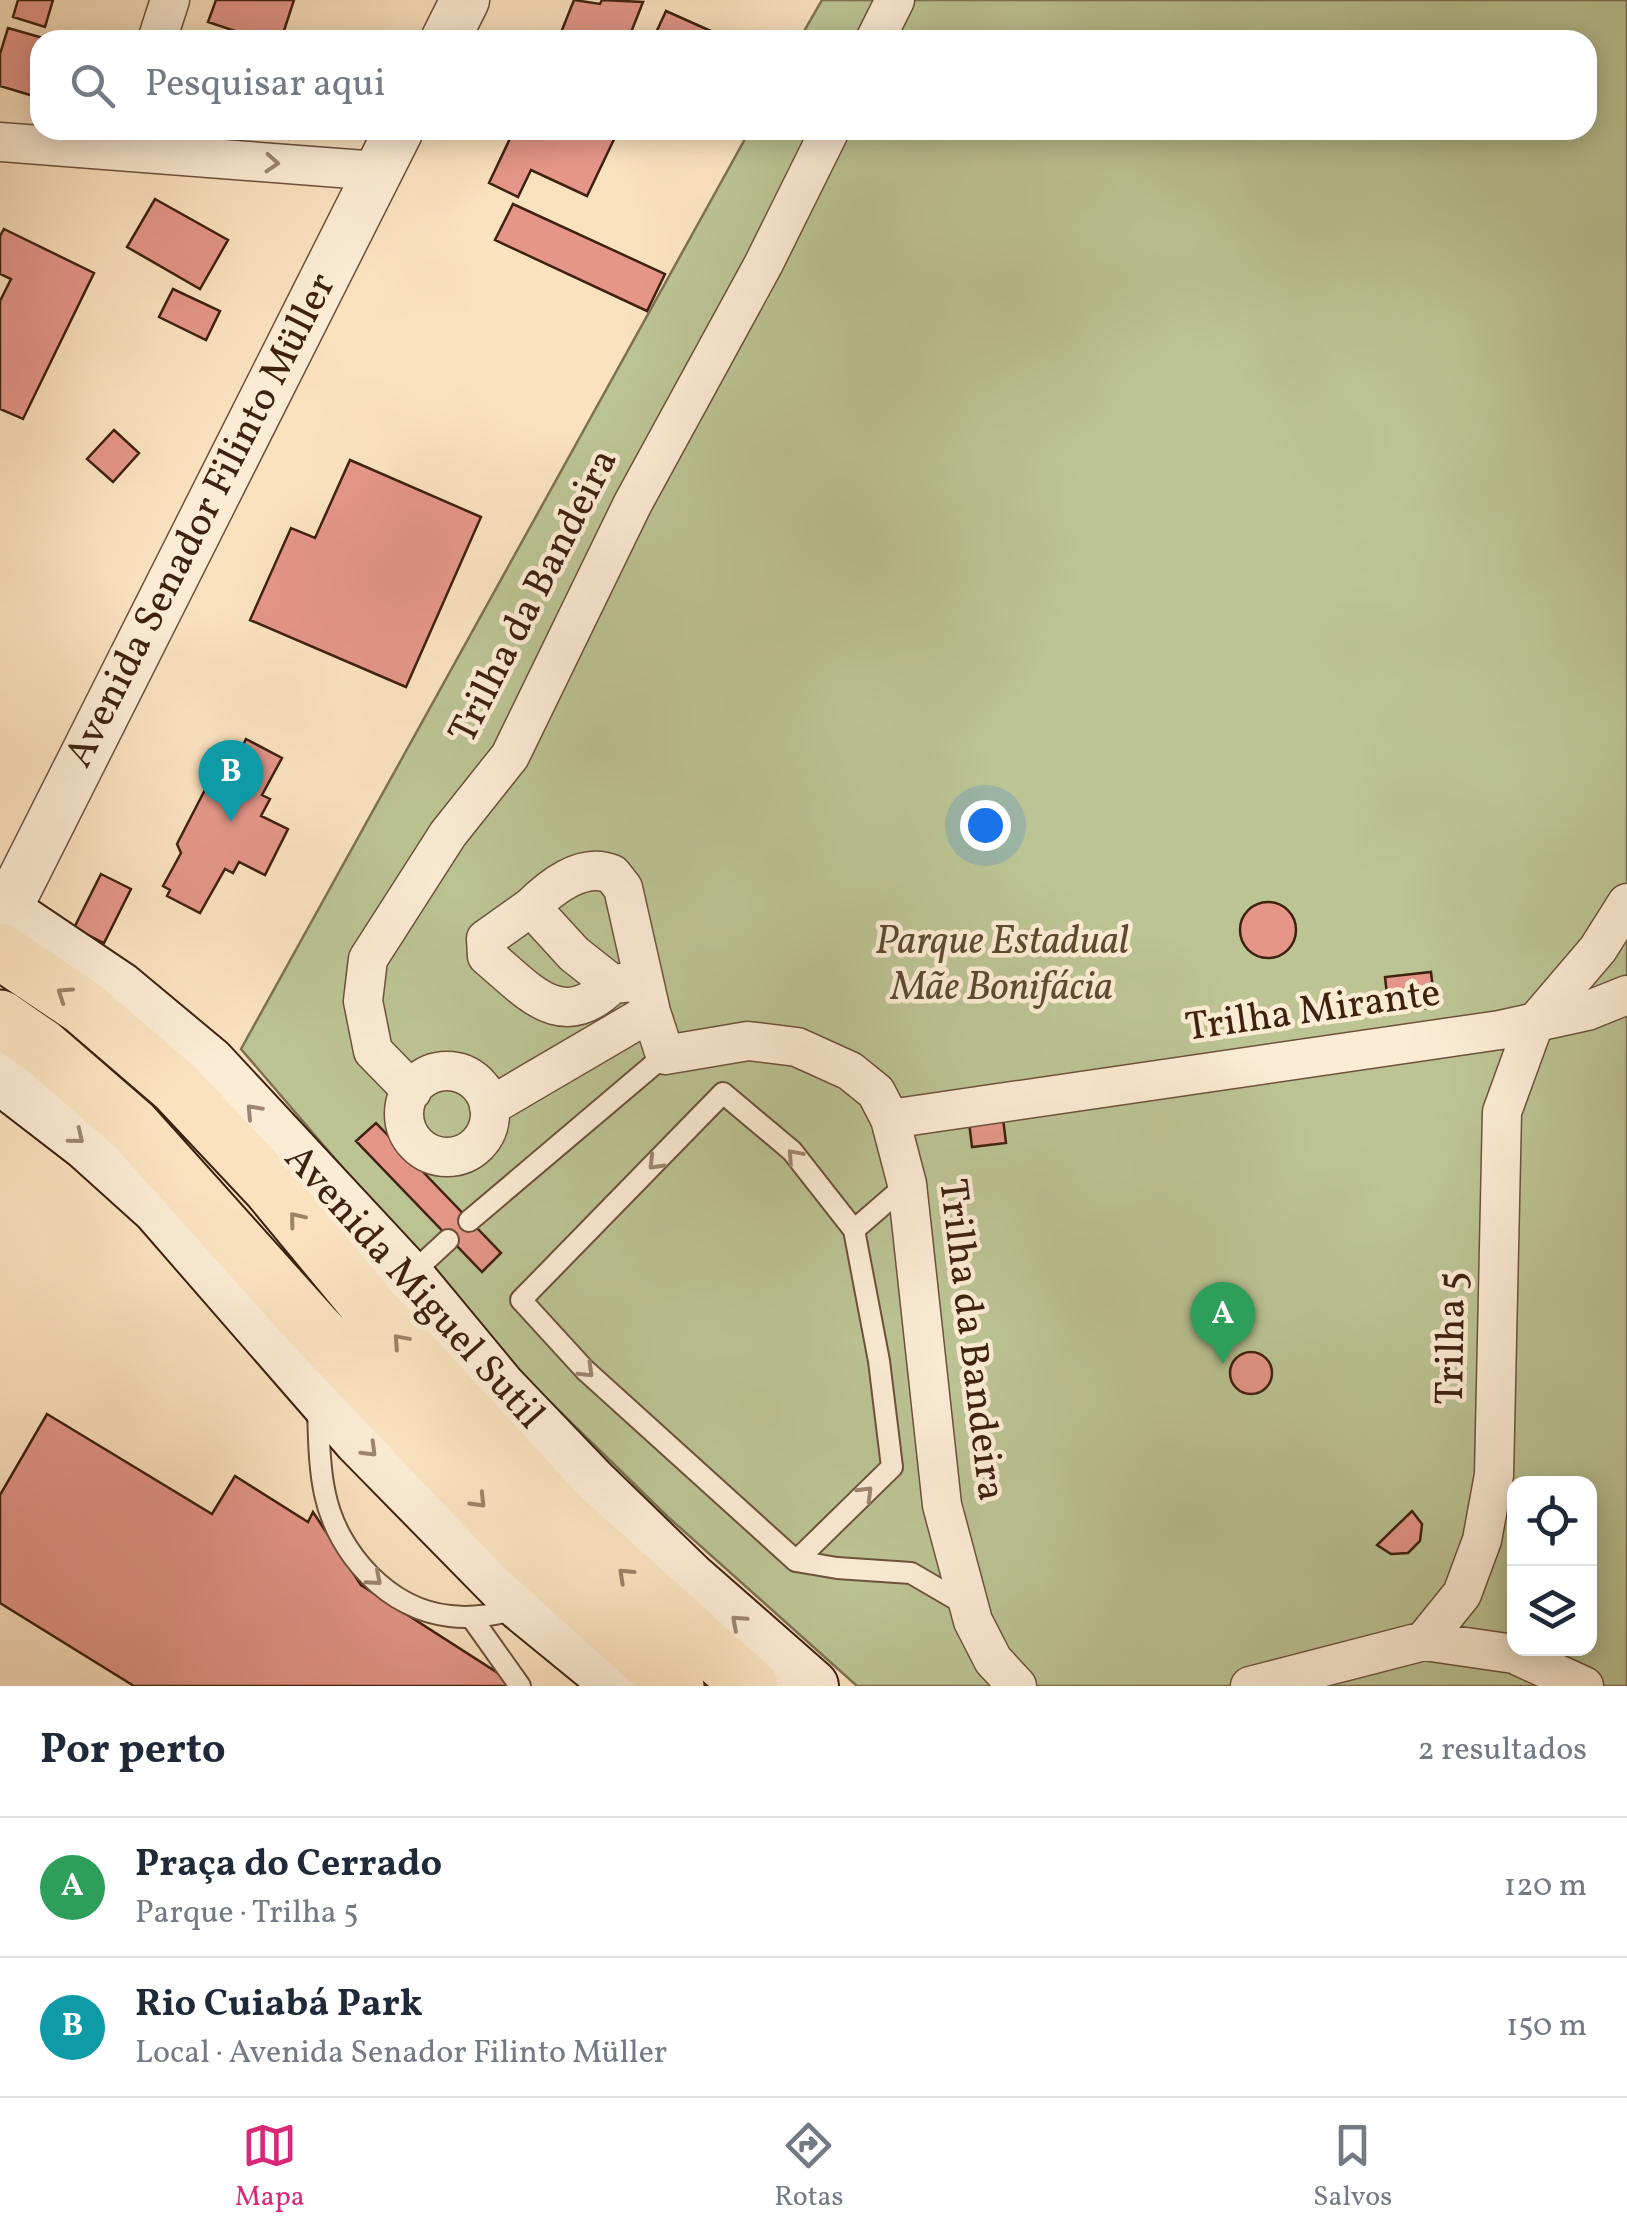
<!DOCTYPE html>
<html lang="pt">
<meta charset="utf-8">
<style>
body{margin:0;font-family:Vollkorn,serif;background:#f2f2f3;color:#1f2937}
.controls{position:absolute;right:30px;bottom:30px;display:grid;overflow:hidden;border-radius:20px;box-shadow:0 5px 25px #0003}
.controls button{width:90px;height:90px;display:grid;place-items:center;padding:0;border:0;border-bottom:2px solid #e0e1e3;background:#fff;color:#1f2937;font:50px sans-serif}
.you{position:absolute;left:985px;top:825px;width:35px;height:35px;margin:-25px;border:8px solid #fff;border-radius:50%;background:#1a73e8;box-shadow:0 0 0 15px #1a73e833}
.badge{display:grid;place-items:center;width:65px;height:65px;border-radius:50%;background:#db2777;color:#fff;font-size:32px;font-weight:700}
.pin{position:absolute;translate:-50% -82px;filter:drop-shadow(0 2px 5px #0008)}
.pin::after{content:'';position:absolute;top:52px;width:35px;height:30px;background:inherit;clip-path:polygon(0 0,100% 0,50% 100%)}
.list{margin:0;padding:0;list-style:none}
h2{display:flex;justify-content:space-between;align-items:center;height:130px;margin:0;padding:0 40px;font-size:42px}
h2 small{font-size:32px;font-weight:400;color:#747a83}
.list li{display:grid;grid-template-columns:65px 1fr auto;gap:30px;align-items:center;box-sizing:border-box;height:140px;padding:0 40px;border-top:2px solid #e0e1e3}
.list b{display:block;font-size:38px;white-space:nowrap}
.list p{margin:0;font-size:32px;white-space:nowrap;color:#747a83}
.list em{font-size:32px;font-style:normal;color:#747a83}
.icon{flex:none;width:55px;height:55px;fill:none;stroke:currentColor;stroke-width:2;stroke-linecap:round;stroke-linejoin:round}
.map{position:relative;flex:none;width:1627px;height:1686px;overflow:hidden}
.search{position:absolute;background:#fff;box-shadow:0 5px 25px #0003;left:30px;right:30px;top:30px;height:110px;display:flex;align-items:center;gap:25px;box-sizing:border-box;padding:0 35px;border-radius:30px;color:#747a83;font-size:38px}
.sheet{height:410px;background:#fff}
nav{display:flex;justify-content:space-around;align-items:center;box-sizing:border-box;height:140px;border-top:2px solid #e0e1e3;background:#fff;font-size:28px;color:#747a83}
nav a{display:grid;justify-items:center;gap:5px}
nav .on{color:#db2777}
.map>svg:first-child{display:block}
</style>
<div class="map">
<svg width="1627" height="1686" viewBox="0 0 1627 1686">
<rect width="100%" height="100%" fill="#fbe2bf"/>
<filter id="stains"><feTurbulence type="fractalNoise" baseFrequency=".002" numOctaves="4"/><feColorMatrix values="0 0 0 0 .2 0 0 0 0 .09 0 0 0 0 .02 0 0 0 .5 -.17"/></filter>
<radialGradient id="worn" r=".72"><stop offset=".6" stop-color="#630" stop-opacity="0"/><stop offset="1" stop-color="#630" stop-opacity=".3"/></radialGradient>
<!-- green -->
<path fill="#bcc494" stroke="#7e7252" stroke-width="2.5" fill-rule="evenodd" d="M822,0h805v1686h-770l-190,-170 -159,-155 -267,-312 509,-919h837v-90h-788zM1514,1484h76v164h-76z"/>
<!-- building -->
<path fill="#e59689" stroke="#3f210f" stroke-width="2.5" d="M18,0h35l-8,27 -32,-10z
M216,0h78l-13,40h-19l-54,-18z
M574,0l26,4 2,-4 41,2 -15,38h-70z
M666,11l65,29h-66l-10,-5z
M8,28l42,12h-10v58l-40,-12v-32z
M514,130h96l7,3 -30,63 -56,-26 -13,27 -29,-14z
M155,199l73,41 -28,49 -73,-42z
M513,204l152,70 -18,37 -152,-71z
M4,229l90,44 -71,146 -23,-10v-108l11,-22 -11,-5v-38z
M173,289l47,22 -14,29 -47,-23z
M114,430l25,23 -26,29 -26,-23z
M350,460l131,57 -75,170 -156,-67 41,-92 24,10z
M246,739l36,19 -20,37 8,4 -9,17 27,13 -23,46 -26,-13 -6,11 -8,-4 -25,44 -33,-17 3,-6 -7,-4 18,-33 -4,-9 34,-66 11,-2 17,-33 4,2z
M101,874l30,15 -27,54 -30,-15z
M1240 930a28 28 0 1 1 56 0a28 28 0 1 1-56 0Z
M1431,972l4,35 -46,6 -4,-36z
M1002,1110l4,33 -34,4 -4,-33z
M376,1123l125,130 -19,19 -126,-131z
M1230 1373a21 21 0 1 1 42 0a21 21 0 1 1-42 0Z
M47,1414l165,100 23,-38 73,46 5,-10 48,73 151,97 -2,4h-376l-134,-83v-108z
M1412,1511l10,13 -2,17 -12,12 -17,1 -14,-9z"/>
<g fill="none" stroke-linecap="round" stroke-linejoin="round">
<defs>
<path id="service" d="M469,1221l196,-166
M854,1230l53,-46
M409,1276l39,-36
M318,1409c1,28 1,58 7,85 12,59 64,116 125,122 24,3 47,-2 70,-7
M796,1561l96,-94 -13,-106 -25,-131 -62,-79 -69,-58 -202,207 64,70 211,191 41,7 74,5 55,32
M471,1617l49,69"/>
<path id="minor" d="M157,40l13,-40
M875,40l20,-40
M0,142l378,29
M531,907l-45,32 1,17c41,34 74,79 125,28
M643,981l-31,3 -38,-30 -43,-47c20,-20 52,-45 81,-33l11,14 28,124
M404 1114a43 43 0 1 1 86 0a43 43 0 1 1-86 0Z
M412,1091l-39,-40 -10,-50 5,-42 80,-125 62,-78 123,-253 130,-238 67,-135
M489,1107l162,-95 14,43 83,-14 49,6 53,24 26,21 14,27 17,65 35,321 31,116 20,39 24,26
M890,1119l610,-89 87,-19 40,-16
M1424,1641l38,-47 20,-54 12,-65 8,-363 32,-88 64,-75 29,-46
M1250,1686l174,-45 90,13 70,32"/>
<path id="tertiary" d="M445,40l20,-40
M6,911l393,-781"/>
<path id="secondary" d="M0,908l119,80 90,75 199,214 92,111 91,95 98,95 123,108
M0,1077l87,67 71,64 202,232 162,165 99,81"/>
<path id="trunk" d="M0,951l83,56 93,80 94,100 105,127 186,202 189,170
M0,1018l42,29 91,79 182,203 208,219 153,138"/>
</defs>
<!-- service casing -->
<use href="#service" stroke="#6e513b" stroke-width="24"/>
<!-- minor casing -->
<use href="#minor" stroke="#6e513b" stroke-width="41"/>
<!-- tertiary casing -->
<use href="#tertiary" stroke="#6e513b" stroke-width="51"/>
<!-- secondary casing -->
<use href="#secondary" stroke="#3f210f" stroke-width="56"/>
<!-- trunk casing -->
<use href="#trunk" stroke="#3f210f" stroke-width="59"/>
<!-- service -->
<use href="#service" stroke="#fcecd5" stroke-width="20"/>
<!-- minor -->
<use href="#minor" stroke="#fcecd5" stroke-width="38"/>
<!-- tertiary -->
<use href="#tertiary" stroke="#fcecd5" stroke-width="48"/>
<!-- secondary -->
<use href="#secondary" stroke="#fcecd5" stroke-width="52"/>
<!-- trunk -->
<use href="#trunk" stroke="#fbe2bf" stroke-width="55"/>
</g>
<!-- one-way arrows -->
<defs><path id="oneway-chevron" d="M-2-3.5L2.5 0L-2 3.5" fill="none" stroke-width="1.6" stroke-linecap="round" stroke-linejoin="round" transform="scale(2.5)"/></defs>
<g stroke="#9e8672">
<use href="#oneway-chevron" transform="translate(272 163) rotate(4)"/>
<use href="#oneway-chevron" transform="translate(253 1111) rotate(-133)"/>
<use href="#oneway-chevron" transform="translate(77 1137) rotate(39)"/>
<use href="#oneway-chevron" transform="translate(794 1156) rotate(-132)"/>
<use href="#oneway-chevron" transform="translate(655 1163) rotate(134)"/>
<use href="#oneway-chevron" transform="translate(587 1371) rotate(44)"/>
<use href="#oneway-chevron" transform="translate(370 1450) rotate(45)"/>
<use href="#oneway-chevron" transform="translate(866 1493) rotate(-45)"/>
<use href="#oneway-chevron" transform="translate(375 1579) rotate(41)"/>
<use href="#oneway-chevron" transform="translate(738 1622) rotate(-138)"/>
</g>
<g stroke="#9d8267">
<use href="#oneway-chevron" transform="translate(64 994) rotate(-146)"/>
<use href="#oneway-chevron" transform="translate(296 1219) rotate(-129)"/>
<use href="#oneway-chevron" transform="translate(400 1341) rotate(-132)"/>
<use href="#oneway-chevron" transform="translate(479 1501) rotate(46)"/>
<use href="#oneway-chevron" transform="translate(625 1575) rotate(-137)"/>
</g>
<g text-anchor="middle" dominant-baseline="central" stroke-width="9" stroke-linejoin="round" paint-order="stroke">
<!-- street labels -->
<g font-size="40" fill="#3f210f" stroke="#fcecd5">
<text transform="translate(202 521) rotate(-63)">Avenida Senador Filinto Müller</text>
<text transform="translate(535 597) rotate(-63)">Trilha da Bandeira</text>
<text transform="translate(1313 1012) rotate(-8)">Trilha Mirante</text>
<text transform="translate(413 1288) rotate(48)">Avenida Miguel Sutil</text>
<text transform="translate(1453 1338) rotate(-89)">Trilha 5</text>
<text transform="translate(970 1340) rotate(83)">Trilha da Bandeira</text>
</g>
<!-- park labels -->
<g font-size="40" font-style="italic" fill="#5e4a30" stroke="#fcecd5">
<text x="1002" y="943">Parque Estadual<tspan x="1002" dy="46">Mãe Bonifácia</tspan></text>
</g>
</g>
<rect width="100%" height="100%" filter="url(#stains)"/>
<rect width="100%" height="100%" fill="url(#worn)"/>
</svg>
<div class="controls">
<button><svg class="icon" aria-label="locate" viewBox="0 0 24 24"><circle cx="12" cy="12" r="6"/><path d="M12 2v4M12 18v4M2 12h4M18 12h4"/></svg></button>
<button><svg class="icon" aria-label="layers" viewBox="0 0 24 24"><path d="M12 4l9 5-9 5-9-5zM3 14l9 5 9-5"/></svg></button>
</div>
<div class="you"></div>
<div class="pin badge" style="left:1223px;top:1364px;background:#2e9e5b">A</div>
<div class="pin badge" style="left:231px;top:822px;background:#0f9aa8">B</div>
<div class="search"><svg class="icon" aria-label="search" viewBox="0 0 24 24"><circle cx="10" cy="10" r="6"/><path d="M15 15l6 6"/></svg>Pesquisar aqui</div>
</div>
<section class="sheet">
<h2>Por perto<small>2 resultados</small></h2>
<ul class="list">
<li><span class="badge" style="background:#2e9e5b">A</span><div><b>Praça do Cerrado</b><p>Parque · Trilha 5</p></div><em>120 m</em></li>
<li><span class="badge" style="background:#0f9aa8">B</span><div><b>Rio Cuiabá Park</b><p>Local · Avenida Senador Filinto Müller</p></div><em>150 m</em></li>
</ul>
</section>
<nav>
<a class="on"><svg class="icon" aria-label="map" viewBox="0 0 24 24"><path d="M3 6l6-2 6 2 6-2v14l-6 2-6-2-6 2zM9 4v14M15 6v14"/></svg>Mapa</a>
<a><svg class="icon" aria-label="directions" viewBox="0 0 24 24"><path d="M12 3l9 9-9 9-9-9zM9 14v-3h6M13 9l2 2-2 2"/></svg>Rotas</a>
<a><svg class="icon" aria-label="saved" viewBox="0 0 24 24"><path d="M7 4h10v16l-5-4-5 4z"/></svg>Salvos</a>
</nav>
